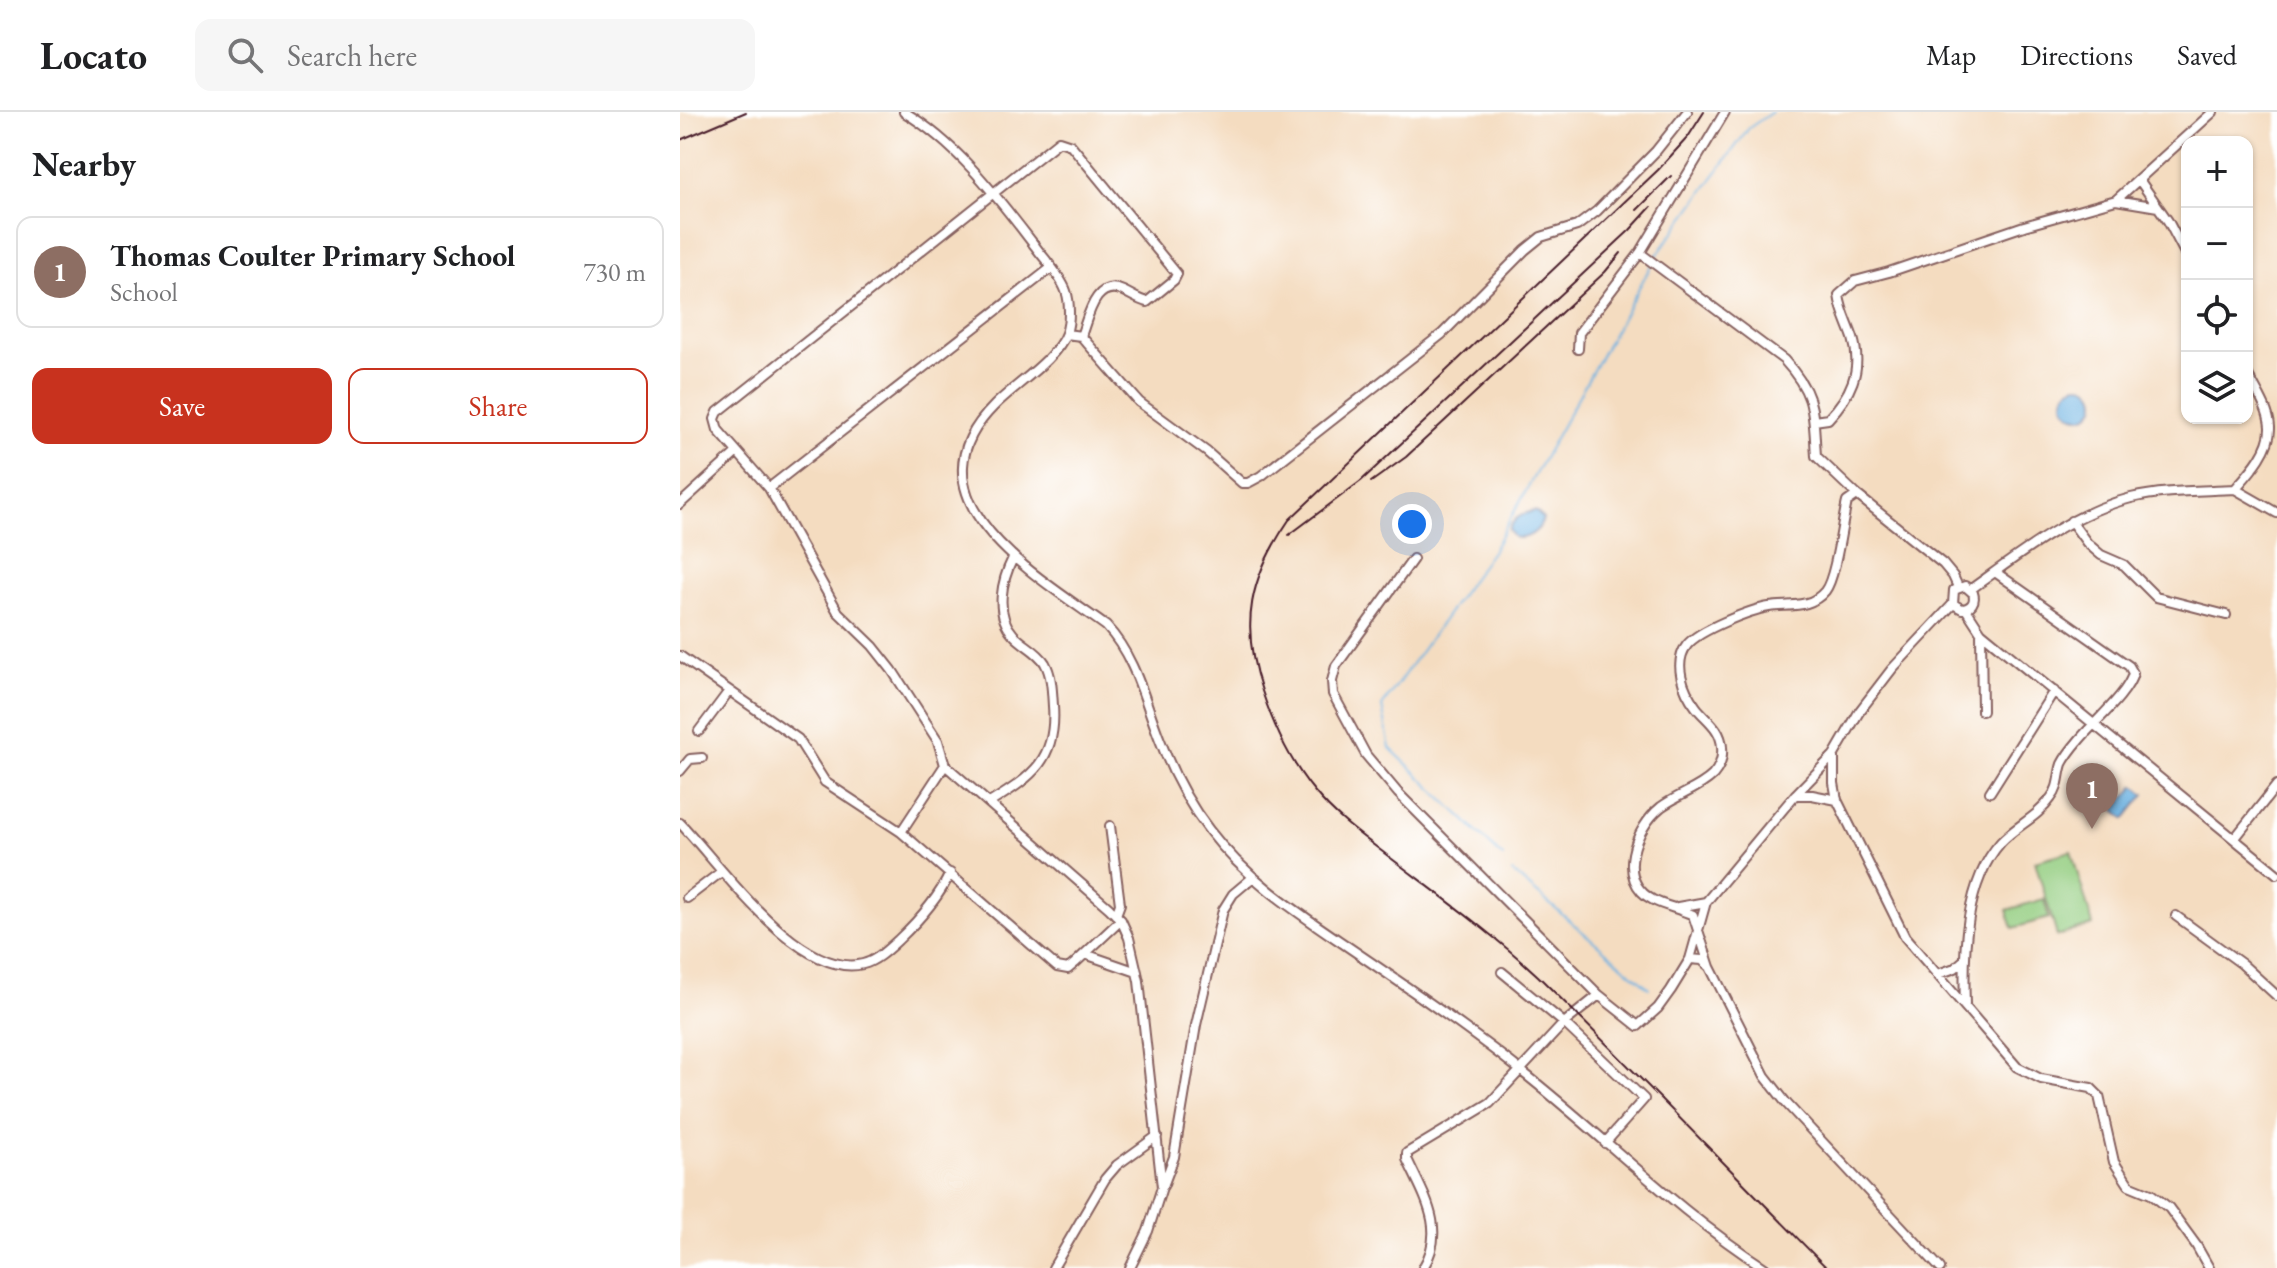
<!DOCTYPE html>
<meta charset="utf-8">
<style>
body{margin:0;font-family:"EB Garamond",serif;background:#f6f6f6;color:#202124}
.controls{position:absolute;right:24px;top:24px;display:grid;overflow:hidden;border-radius:16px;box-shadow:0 2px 6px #0004}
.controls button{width:72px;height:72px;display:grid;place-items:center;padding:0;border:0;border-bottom:2px solid #e0e0e0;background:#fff;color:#202124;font:40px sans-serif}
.you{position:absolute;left:732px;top:412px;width:28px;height:28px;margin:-20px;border:6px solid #fff;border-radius:50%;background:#1a73e8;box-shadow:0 0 0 12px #1a73e833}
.badge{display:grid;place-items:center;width:52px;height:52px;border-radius:50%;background:#c8321e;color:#fff;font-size:26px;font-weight:700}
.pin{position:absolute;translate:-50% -66px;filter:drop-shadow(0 2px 4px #0008)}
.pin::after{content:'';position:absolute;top:42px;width:28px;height:24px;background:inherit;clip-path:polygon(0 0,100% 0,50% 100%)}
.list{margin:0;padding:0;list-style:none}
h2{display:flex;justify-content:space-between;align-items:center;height:104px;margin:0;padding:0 32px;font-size:34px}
h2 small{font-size:26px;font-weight:400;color:#757577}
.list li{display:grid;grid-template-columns:52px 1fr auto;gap:24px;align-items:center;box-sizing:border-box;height:112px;margin:0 16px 16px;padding:0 16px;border:2px solid #e0e0e0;border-radius:16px}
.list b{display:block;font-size:30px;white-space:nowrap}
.list p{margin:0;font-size:26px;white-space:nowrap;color:#757577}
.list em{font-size:26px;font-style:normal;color:#757577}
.actions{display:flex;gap:16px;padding:24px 32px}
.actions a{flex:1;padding:18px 0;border:2px solid #c8321e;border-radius:16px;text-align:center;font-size:28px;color:#c8321e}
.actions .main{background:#c8321e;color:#fff}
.icon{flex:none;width:44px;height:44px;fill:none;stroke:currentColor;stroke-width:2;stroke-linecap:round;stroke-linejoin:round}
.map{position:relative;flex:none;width:1597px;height:1156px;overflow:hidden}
header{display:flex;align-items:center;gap:48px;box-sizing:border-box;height:112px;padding:0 40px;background:#fff;border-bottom:2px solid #e0e0e0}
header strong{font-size:38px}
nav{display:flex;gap:44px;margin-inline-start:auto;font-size:28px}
.search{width:560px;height:72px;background:#f6f6f6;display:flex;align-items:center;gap:20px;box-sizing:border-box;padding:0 28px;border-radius:16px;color:#757577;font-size:30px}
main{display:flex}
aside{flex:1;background:#fff}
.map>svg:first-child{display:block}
</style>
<header>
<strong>Locato</strong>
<div class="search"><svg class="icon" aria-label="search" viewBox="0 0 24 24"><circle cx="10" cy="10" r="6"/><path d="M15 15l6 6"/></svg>Search here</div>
<nav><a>Map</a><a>Directions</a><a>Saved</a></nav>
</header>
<main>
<aside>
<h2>Nearby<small></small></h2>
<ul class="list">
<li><span class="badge" style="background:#8d6e63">1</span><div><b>Thomas Coulter Primary School</b><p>School</p></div><em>730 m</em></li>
</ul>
<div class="actions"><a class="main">Save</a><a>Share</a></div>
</aside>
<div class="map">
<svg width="1597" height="1156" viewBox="0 0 1597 1156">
<rect width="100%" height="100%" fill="#fff"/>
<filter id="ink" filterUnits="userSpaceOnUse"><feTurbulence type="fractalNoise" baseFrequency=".0125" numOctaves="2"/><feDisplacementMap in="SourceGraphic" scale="16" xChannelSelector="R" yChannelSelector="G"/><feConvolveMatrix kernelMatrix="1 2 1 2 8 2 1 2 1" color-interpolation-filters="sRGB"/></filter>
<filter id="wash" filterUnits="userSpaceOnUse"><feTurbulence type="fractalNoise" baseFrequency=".006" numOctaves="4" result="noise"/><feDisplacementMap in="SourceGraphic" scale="32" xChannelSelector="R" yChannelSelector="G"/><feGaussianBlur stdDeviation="1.8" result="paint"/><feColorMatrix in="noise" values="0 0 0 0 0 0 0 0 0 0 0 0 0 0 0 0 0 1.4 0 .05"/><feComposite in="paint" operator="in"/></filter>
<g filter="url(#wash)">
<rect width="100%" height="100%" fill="#f4dcc0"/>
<!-- green -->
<path fill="#94ce81" stroke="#6f7656" stroke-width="2" d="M1391,739l22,74 -36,11 -22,-75z
M1364,787l5,19 -36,10 -6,-18z"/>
<!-- water -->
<path fill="#6ab1e1" stroke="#5a6886" stroke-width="2" d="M1384 289a16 16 0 1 1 32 0a16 16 0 1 1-32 0Z
M855,399l8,7c-2,13 -17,23 -29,19l-5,-7c4,-12 14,-17 26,-19z
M1455,674l10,8 -20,25 -10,-9z"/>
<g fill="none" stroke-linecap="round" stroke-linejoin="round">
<!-- stream -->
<path stroke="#6ab1e1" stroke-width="2" d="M975,146l94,-130 23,-16
M823,745l-113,-109 -8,-42 111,-156 159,-286
M832,760l137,116"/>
</g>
</g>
<g filter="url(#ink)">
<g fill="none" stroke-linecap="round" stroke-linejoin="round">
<defs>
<path id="minor" d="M224,0c54,32 93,85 131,134 10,14 25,29 31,45 4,11 4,31 0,42 -9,26 -53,53 -72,73 -93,93 46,172 112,220 30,32 38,74 54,114 12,32 28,63 49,90 41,54 99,89 154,127 53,36 107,73 157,113 83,65 156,141 245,198
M1460,69l28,40 19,36
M1436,88l42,7
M960,141l144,107c32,35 29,52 32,96l41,39 86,69 10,12 5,11
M371,156l-282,220 -51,-58 -3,-11 3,-7 341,-271 12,4 106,129 -3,6 -27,22c-9,-2 -15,-7 -24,-11 -28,-13 -35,27 -42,45
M386,222l15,2 58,66 68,50 35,31h6l13,-7 181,-142 83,-84 16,-13 36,-11 20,-15 59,-60 31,-39
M898,237l1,-16 61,-80 85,-141
M1134,309l14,-2c22,-23 35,-48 25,-81 -5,-15 -12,-27 -14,-43l16,-14 34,-9 135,-46 92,-26 97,-88
M89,376l69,124 35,34 19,24 46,71 7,24 164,143 12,12 8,18 10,43 23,206 -14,44 -18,37
M1555,377l42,24
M0,392l56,-51
M1391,409l16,22 14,12 23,10 32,32 70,18
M733,447l-77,107 -4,15 1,13 33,61 32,38 201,202
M1291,477c49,-35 100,-76 160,-91 33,-8 70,-7 104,-9 14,-16 36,-39 35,-62 -1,-18 -15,-38 -23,-54
M1286,497l15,23 296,242
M1301,520l1,79
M0,544l118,83 27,43 76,50 156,135 11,2 7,-6 46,-43
M19,619l30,-40
M1154,643v28l3,17 68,137 112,130 24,12 50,9 8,8 15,66 15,23 22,9 18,14 27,37 13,23
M0,659l10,-12 12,-1
M1310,680l64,-101
M1115,683h17l25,5
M311,690c42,-26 66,-43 62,-96 -1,-15 -1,-30 -8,-43 -8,-13 -23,-18 -32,-29 -19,-21 -11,-54 0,-76
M0,711c39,40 119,157 183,141 13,-3 25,-15 35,-24 19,-18 41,-42 52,-67
M430,714l10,78 -4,11
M221,720l44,-67
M1555,726l42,-53
M7,786l34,-26
M998,795l28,-5
M1496,804l66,48 35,32
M405,842l52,18
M1010,847l12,1 8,7 55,109 22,28 153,164
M1030,855l-17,-52c-13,-6 -28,-9 -40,-15 -38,-20 -18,-72 8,-93 16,-12 38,-18 52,-32 7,-8 10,-18 9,-28 -1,-19 -16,-27 -26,-40 -13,-17 -23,-44 -9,-62 12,-15 63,-35 82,-38 21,-3 41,2 56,-16 11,-14 17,-69 22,-89l10,-7
M822,860l62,51 80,76 -39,44
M1258,862l17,-6 8,-7
M1285,892c-2,-52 0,-122 36,-162 15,-16 37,-25 50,-44 9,-11 7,-22 11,-34 4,-8 12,-18 18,-25 14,-17 49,-46 53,-66l-4,-7 -134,-94
M483,1074l11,-29 22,-132 27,-115 10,-16 19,-16
M373,1156l52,-89 12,-14 40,-29
M743,1156c24,-39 1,-72 -16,-109v-6l83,-50 74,-80 35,-28 39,31 20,-18 13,-18 19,-31 16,-57 89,-107 39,-40 25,-43 33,-43 61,-65 1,-14 11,-4 8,7c3,9 -2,15 -11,16l-9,-5"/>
</defs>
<!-- minor casing -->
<use href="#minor" stroke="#86615f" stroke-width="12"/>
<!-- minor -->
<use href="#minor" stroke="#fff" stroke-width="8"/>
<!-- rail -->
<path stroke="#4a1f2b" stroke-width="2" d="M1024,0l-16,25 -30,33 -369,350c-39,57 -50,104 -27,171 12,36 28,71 53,101 21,26 50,46 77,67 50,38 100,74 146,117 98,96 193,195 289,292
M0,28l66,-28
M957,98l34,-34
M691,370l35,-25 199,-185 16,-19
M609,423l72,-54 269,-251 21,-23"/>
</g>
</g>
</svg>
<div class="controls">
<button>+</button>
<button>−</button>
<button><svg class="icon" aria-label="locate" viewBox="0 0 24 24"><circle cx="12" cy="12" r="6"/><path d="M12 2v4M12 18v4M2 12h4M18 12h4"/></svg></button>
<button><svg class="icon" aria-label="layers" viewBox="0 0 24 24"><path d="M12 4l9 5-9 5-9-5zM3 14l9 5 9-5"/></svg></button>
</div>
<div class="you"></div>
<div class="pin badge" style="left:1412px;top:717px;background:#8d6e63">1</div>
</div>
</main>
